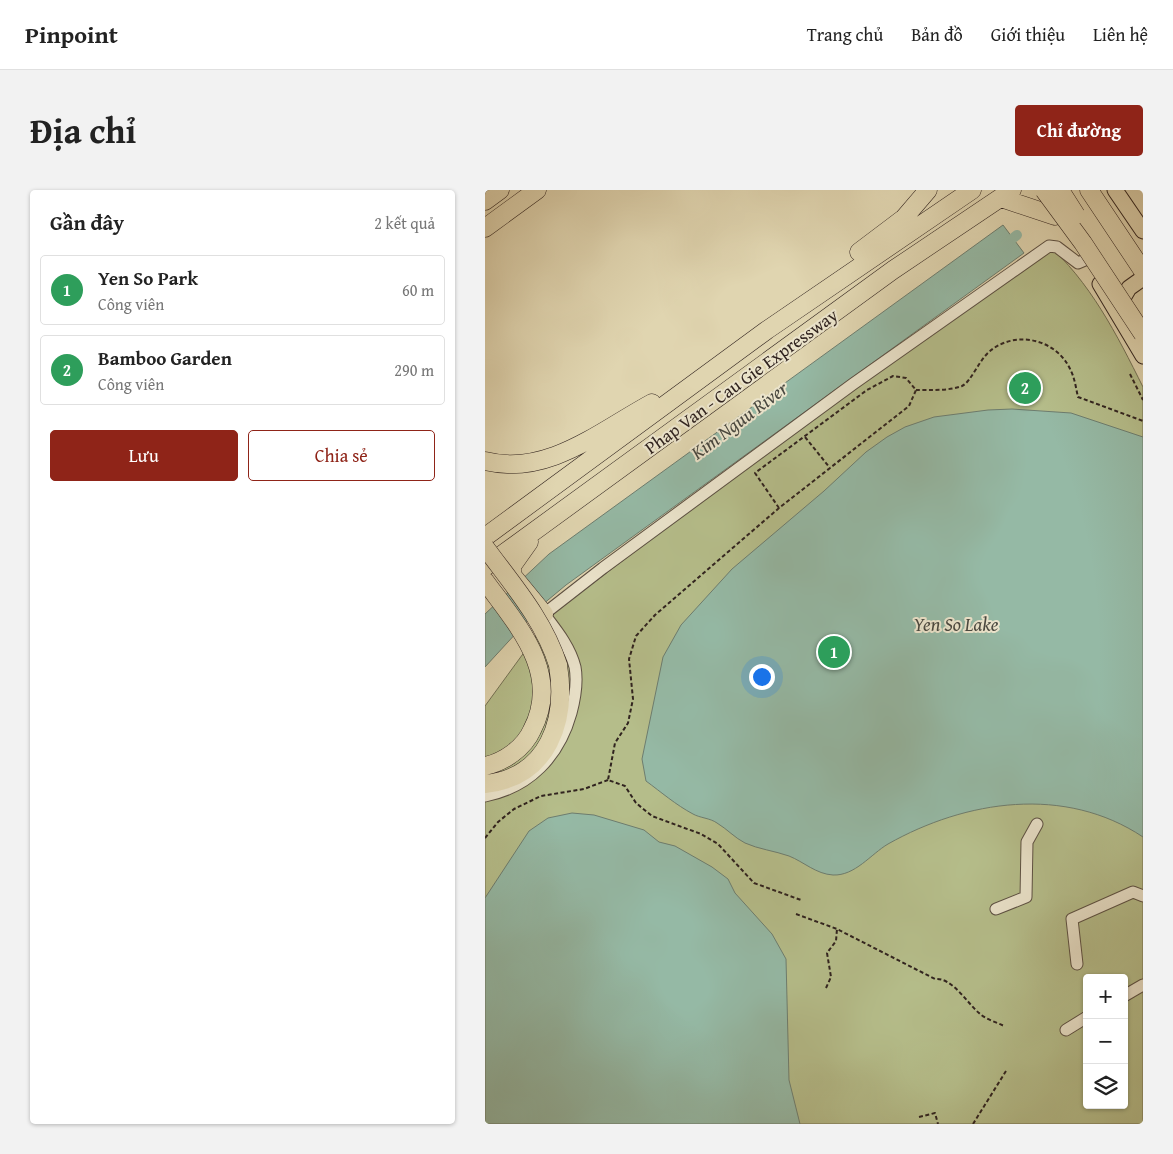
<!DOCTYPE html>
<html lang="vi">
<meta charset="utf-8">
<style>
body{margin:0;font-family:"Gentium Book Plus",serif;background:#f2f2f2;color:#222}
.controls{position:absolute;right:15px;bottom:15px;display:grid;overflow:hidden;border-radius:5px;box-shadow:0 1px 4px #0004}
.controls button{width:45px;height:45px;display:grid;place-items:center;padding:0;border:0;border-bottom:1px solid #e0e0e0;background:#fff;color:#222;font:25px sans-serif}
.you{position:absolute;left:276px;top:486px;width:18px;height:18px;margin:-12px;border:4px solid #fff;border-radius:50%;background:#1a73e8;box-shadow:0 0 0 8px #1a73e833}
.badge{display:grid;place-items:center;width:32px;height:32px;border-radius:50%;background:#8f2418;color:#fff;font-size:16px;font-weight:700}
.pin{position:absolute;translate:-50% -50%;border:2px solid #fff;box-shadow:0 1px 5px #0006}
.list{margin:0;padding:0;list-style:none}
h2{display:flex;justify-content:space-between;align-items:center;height:65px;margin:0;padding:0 20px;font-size:21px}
h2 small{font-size:16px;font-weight:400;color:#767676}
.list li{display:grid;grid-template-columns:32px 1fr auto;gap:15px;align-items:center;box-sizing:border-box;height:70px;margin:0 10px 10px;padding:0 10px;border:1px solid #e0e0e0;border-radius:5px}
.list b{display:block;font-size:19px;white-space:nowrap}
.list p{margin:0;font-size:16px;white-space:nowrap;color:#767676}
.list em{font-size:16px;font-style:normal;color:#767676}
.actions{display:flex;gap:10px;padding:15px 20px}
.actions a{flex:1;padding:11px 0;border:1px solid #8f2418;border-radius:5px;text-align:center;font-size:18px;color:#8f2418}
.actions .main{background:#8f2418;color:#fff}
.icon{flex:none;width:28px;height:28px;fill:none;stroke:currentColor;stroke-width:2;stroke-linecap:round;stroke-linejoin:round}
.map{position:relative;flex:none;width:658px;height:934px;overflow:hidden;border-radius:5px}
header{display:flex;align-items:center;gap:30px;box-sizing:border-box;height:70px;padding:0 25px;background:#fff;border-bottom:1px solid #e0e0e0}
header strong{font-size:24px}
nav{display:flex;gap:28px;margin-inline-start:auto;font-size:18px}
.intro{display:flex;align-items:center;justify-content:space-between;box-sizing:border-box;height:120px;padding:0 30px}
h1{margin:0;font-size:35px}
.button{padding:12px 22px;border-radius:5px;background:#8f2418;color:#fff;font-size:18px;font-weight:700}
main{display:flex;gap:30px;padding:0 30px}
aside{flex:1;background:#fff;border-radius:5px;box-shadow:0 1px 4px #0004}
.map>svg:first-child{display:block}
</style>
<header>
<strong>Pinpoint</strong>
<nav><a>Trang chủ</a><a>Bản đồ</a><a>Giới thiệu</a><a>Liên hệ</a></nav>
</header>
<div class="intro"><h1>Địa chỉ</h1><a class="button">Chỉ đường</a></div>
<main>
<aside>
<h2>Gần đây<small>2 kết quả</small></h2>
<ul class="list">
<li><span class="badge" style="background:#2e9e5b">1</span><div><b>Yen So Park</b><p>Công viên</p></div><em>60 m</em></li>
<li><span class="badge" style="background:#2e9e5b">2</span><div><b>Bamboo Garden</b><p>Công viên</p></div><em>290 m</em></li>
</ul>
<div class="actions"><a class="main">Lưu</a><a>Chia sẻ</a></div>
</aside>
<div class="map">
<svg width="658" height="934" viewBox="0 0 658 934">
<rect width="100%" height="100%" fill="#e0d5b0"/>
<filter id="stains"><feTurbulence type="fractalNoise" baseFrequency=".004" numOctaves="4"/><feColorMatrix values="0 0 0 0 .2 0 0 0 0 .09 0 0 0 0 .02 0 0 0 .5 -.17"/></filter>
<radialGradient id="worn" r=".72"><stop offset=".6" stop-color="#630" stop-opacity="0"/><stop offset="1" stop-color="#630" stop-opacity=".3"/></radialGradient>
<!-- park -->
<path fill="#b5bd8a" stroke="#727054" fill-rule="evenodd" d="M560,52c45,39 72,93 98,145v737h-658v-418l67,-92zM602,788h37v127h-37z"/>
<!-- water -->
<path fill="#95b9a5" stroke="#6d7d6f" d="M518,35l21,28 -458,332 -24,20 -57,62v-53l64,-60z
M527,219l59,4 72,24v400c-78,-52 -177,-37 -255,7 -17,10 -33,32 -55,31 -17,-1 -29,-13 -44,-19 -14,-5 -31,-7 -44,-13 -10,-5 -18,-14 -28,-20 -7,-5 -17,-5 -24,-9 -17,-9 -32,-22 -47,-33l-4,-22 21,-102 18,-32 51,-56 92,-78 42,-39 21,-15 18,-10 29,-10 54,-7z
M87,623l22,2 50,15 15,12 16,4 37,21 16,12 7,14 37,41 14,25 3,121 11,44h-315v-226l44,-67 19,-13z"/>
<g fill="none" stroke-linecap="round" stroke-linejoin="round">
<!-- canal -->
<path stroke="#95b9a5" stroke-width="10" d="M517,57l15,-12"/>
<defs>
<path id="minor" d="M0,606c45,-9 74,-40 86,-83 4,-15 7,-30 4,-46 -5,-20 -18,-36 -31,-53l59,-46 250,-184 196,-138 8,1 21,16 7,-3
M511,719l30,-12 1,-55 10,-18
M592,774l-5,-45 61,-27 10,4
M639,806l19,-11
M581,840l21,-13"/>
<path id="major" d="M630,0l28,41
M615,94l43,72
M631,120l13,-22 14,-10"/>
<path id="highway" d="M604,0l54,81
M516,8l54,18
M0,11l15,-11
M0,38l52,-38
M374,62l45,-34 24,-28
M0,271c62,16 115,-30 167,-58
M0,347l282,-207 205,-140
M44,352l-17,24v9l32,39
M0,377l408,-297 119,-80
M0,391c32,44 77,92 47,149 -8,18 -28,32 -47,36
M0,594c64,-7 82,-64 73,-119"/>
</defs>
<!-- minor casing -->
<use href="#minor" stroke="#5c5043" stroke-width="13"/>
<!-- major casing -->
<use href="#major" stroke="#30231f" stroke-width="17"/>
<!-- highway casing -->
<use href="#highway" stroke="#30231f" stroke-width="19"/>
<!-- path -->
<path stroke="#30231f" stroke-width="2" stroke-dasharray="4 2.5" stroke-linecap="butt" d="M645,184l13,26
M431,200c14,0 33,1 46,-4 9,-4 17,-26 28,-35 27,-22 68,-11 81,20 4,8 5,18 7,26l65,24
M320,247l25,31
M294,318l-24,-35 112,-83 26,-14 13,2 10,12 -7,16 -130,102 -124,107 -19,21 -7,23 4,40 -5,24 -13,20 -7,37 17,6 11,17 16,13 49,18 17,10 36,39 47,17
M0,648l13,-16 16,-13 27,-13 43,-7 24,-9
M311,724l41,15 98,50c17,-2 32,24 44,34 6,6 17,9 25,13
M341,798l5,-11 -4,-24 9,-12 1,-12
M434,927l16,-4 3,11
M488,934l33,-53"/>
<!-- minor -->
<use href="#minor" stroke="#ebe4cc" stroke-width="11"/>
<!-- major -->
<use href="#major" stroke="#e0d5b0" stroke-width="15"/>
<!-- highway -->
<use href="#highway" stroke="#e0d5b0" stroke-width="18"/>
<defs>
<path id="highway-bridge" d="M559,0l39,53 60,91
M575,0l16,25
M0,357c27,37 59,73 73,118"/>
</defs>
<!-- highway-bridge casing -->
<use href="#highway-bridge" stroke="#30231f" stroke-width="19" stroke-linecap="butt"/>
<!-- highway-bridge -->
<use href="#highway-bridge" stroke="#e0d5b0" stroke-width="18"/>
</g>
<g text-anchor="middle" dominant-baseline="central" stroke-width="4" stroke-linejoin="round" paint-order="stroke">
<!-- street labels -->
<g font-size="18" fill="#30231f" stroke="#ebe4cc">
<text transform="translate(256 191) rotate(-36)">Phap Van - Cau Gie Expressway</text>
</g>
<!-- water labels -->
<g font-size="19" font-style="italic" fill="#494840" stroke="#ebe4cc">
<text transform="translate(254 230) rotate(-37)">Kim Nguu River</text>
<text x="471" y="434">Yen So Lake</text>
</g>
</g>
<rect width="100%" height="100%" filter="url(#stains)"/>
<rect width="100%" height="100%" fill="url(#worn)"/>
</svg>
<div class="controls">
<button>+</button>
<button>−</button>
<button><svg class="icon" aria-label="layers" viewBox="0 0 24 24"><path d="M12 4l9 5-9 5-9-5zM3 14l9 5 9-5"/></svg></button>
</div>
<div class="you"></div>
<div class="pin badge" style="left:349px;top:462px;background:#2e9e5b">1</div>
<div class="pin badge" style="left:540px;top:198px;background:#2e9e5b">2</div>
</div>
</main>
